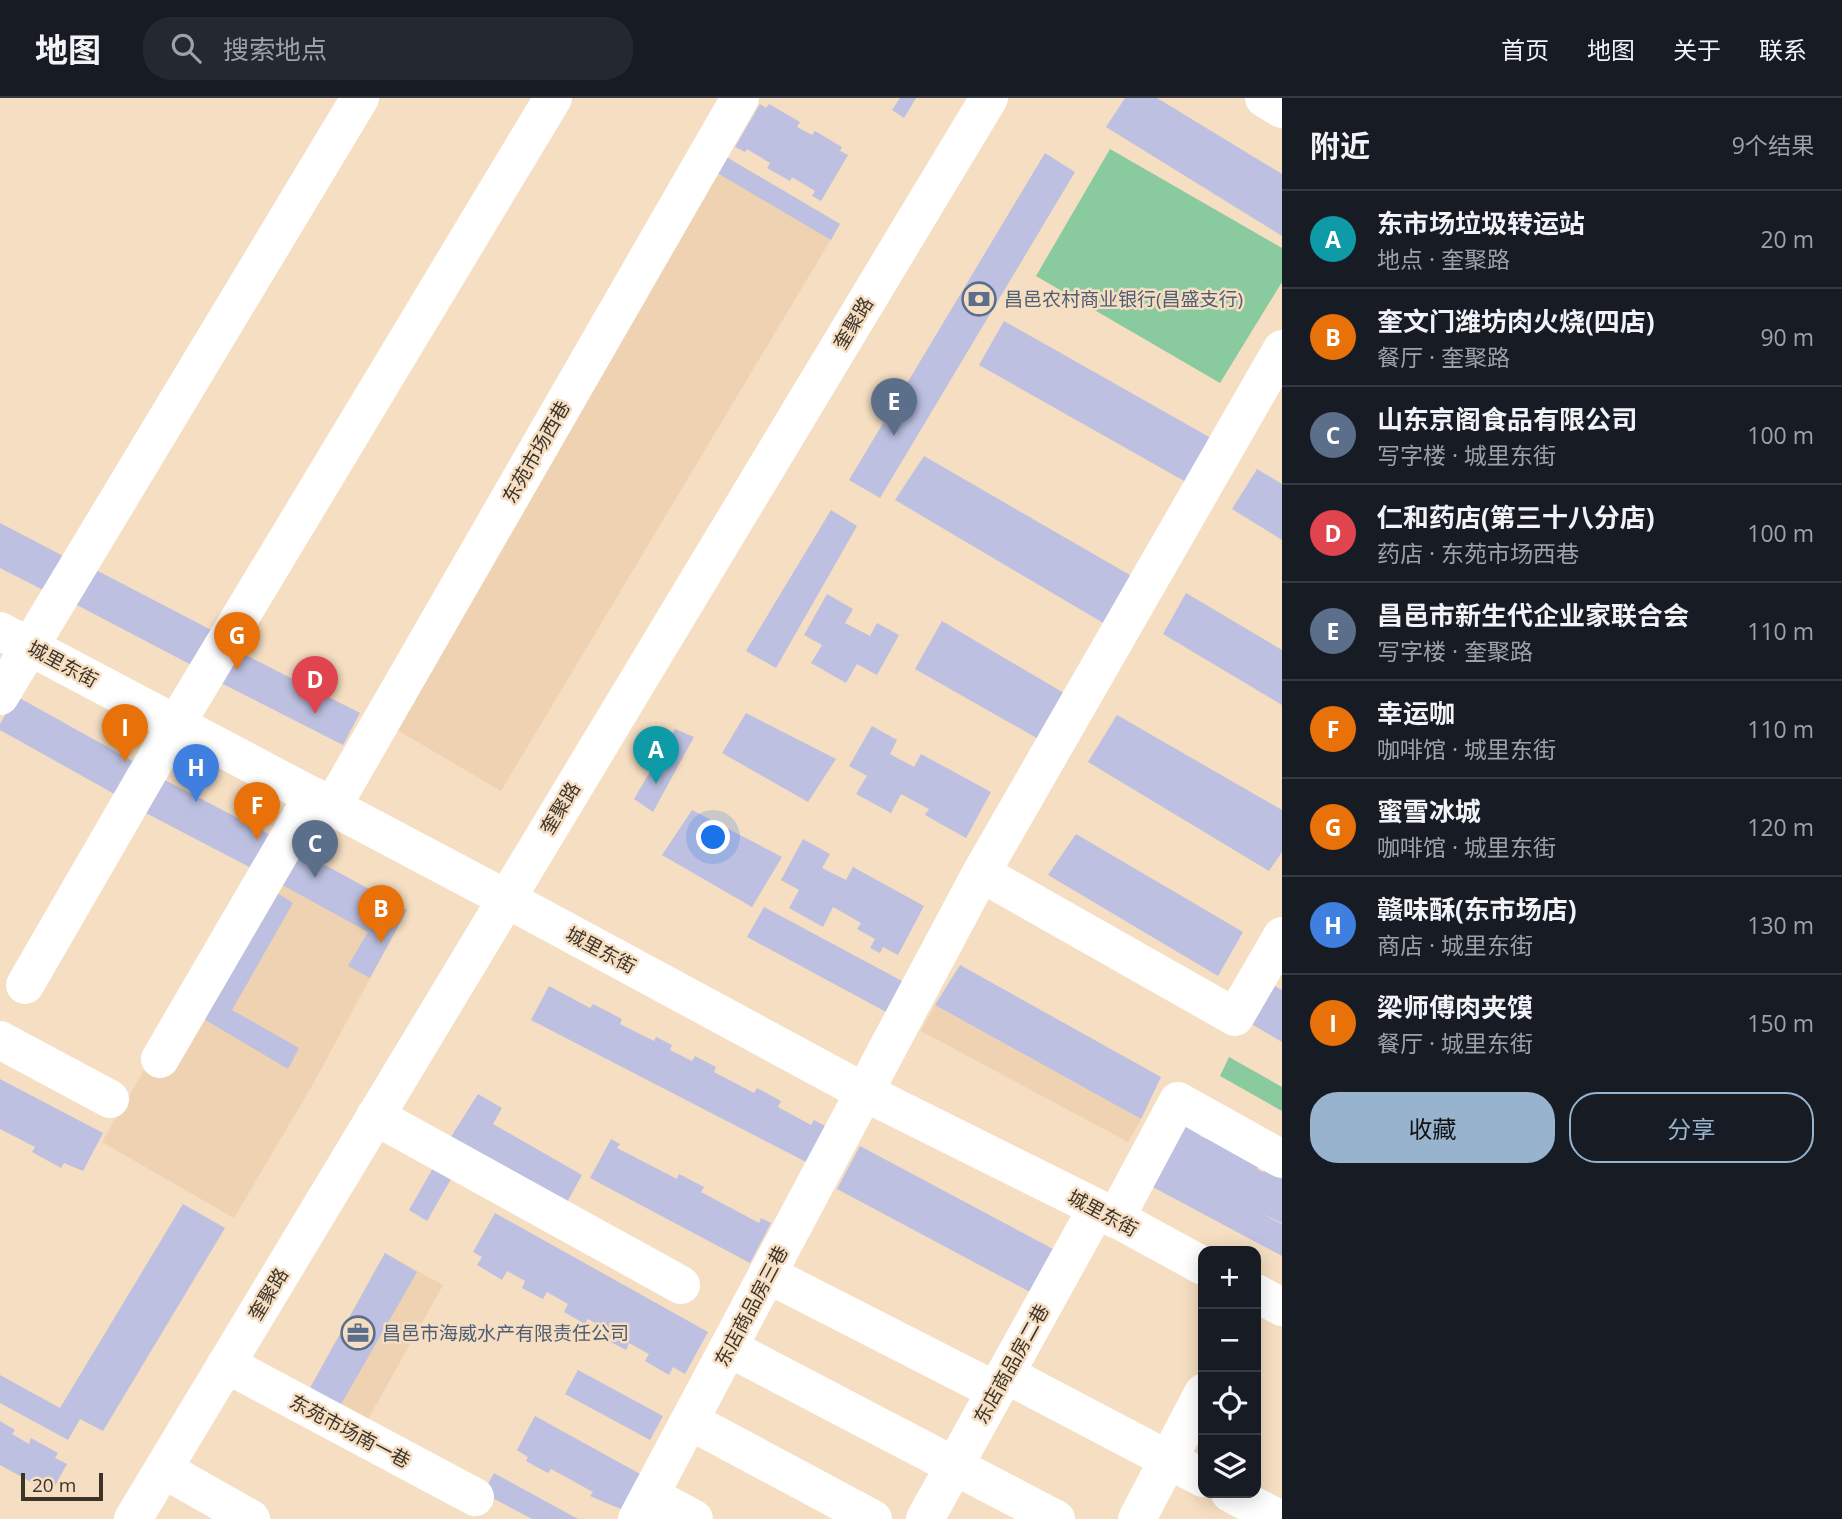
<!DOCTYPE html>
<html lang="zh">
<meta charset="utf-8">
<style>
body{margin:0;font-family:"Open Sans","Noto Sans SC",sans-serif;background:#242831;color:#f1f3f6}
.controls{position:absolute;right:21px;bottom:21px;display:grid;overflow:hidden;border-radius:14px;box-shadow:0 4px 18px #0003}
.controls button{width:63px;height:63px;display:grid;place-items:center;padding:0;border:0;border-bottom:2px solid #363941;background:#171b24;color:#f1f3f6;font:35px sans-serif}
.scale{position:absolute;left:21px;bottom:18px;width:82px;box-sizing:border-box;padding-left:7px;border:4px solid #3c3329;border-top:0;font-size:19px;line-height:24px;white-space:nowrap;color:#3c3329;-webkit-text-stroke:5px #f5dec2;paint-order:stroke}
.you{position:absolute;left:714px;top:740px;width:24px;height:24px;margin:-18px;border:5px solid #fff;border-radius:50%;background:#1a73e8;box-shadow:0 0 0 10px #1a73e833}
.badge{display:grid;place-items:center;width:46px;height:46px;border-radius:50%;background:#97b3ce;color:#fff;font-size:23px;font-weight:700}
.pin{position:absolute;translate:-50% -58px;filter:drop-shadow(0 2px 4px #0008)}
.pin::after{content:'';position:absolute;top:37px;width:24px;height:21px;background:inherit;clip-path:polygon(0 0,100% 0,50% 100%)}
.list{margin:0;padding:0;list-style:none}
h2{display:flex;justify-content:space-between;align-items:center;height:91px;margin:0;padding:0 28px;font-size:30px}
h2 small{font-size:23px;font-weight:400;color:#9ea1a6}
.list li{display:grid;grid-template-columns:46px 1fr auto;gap:21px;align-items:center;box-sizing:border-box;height:98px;padding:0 28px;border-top:2px solid #363941}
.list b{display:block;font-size:26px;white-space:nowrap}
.list p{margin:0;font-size:23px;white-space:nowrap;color:#9ea1a6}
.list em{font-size:23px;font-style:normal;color:#9ea1a6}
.actions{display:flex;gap:14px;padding:21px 28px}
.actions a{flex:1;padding:16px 0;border:2px solid #97b3ce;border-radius:28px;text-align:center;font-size:24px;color:#97b3ce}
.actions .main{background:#97b3ce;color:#111}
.icon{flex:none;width:38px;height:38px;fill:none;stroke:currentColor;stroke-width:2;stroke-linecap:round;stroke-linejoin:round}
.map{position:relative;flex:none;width:1282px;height:1421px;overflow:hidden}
header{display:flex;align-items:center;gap:42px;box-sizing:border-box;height:98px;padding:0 35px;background:#171b24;border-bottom:2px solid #363941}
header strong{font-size:33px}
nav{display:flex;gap:38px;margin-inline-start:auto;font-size:24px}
.search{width:490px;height:63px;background:#242831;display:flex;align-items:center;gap:18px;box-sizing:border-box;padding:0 24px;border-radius:28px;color:#9ea1a6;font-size:26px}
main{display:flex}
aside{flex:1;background:#171b24}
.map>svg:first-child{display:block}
</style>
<header>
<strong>地图</strong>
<div class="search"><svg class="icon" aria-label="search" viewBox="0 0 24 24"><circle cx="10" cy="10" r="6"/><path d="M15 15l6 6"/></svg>搜索地点</div>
<nav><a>首页</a><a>地图</a><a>关于</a><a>联系</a></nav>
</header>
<main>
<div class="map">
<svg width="1282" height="1421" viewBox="0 0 1282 1421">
<rect width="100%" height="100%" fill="#f5dec2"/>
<!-- built -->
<path fill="#eed2b1" d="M723,57l117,69 -339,567 -109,-64z
M294,750l113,62 -94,174 -79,134 -132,-76 80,-137z
M935,907l206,114 -13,23 -207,-111z
M385,1155l58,32 -81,145 -57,-33z"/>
<!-- green -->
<path fill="#89ca9f" d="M1110,51l172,99v34l-62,101 -184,-107z
M1229,959l53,30v24l-62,-35z"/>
<!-- building -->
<path fill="#bdc0e0" d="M900,0h16l-12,20 -12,-8z
M1125,0h32l125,76v62l-176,-109z
M760,6l6,4 3,-4 31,18 -3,5 15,8 3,-4 27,16 -2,4 8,4 -27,46 -9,-5 3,-5 -23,-14 -2,4 -23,-13 3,-5 -23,-14 -2,3 -10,-5z
M1045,55l30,19 -195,326 -31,-18z
M723,57l117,69 -9,16 -117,-69z
M1004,223l214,121 -25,44 -214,-121z
M924,358l211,122 -30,46 -210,-124z
M1257,371l25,15v56l-50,-31z
M831,412l26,16 -81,142 -30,-17z
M0,425l69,36 -18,35 -51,-26z
M94,471l125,65 -18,36 -126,-66z
M1186,495l96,57v55l-119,-71z
M827,496l26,15 -8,14 25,13 7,-13 22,12 -22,40 -20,-11 -11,19 -35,-20 11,-18 -18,-10z
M942,523l127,75 -27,45 -127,-72z
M238,553l122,62 -17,32 -122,-62z
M16,598l120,67 -18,33 -118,-66v-6z
M746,615l90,46 -28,43 -86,-49z
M1117,617l165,95v42l-13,19 -181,-109z
M872,628l25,14 -7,14 24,13 7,-13 70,38 -25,46 -41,-23 4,-6 -28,-15 -10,19 -35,-19 11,-18 -18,-10z
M675,631l19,8 -41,75 -19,-13z
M159,679l119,62 -17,34 -119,-62z
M692,712l90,47 -30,50 -90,-52z
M1076,736l167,98 -25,44 -170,-101z
M803,741l27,15 -8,14 24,12 7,-13 71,39 -26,49 -15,-8 -3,6 -10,-5 5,-9 -18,-10 4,-6 -28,-16 -10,20 -34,-19 10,-18 -18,-10z
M294,750l113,62 -37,68 -22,-12 20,-34 -93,-51z
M271,791l22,14 -61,107 67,38 -11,21 -91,-54z
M764,809l138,74 -14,32 -141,-76z
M960,867l201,112 -20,42 -206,-114z
M1268,884l14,8v52l-34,-20z
M549,888l41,22 3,-4 29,15 -2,5 34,17 2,-4 16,8 -2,5 22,11 3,-5 21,11 -2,5 40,21 3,-5 24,13 -3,6 33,18 3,-5 19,10 -19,36 -283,-146z
M0,981l103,54 -20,38 -19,-8 -3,5 -29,-16 3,-5 -35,-18z
M478,996l24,14 -9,16 89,51 -16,29 -117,-64z
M1184,1021l20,10 -4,7 7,3 3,-5 51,27 -4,8 6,3 3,-6 16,9v48l-24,-11 24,12v32l-133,-71z
M611,1041l9,5 -3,4 60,31 2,-5 25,13 -3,5 58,31 2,-5 10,5 -21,40 -160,-85z
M860,1048l193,103 -23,43 -193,-103z
M433,1070l18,11 -24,42 -18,-11z
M183,1106l42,24 -122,203 -23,-12 -12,21 -68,-37v-28l60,33z
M495,1115l213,119 -23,42 -12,-7 -4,8 -24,-14 4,-7 -20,-11 -3,7 -25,-13 5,-8 -18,-10 -3,5 -21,-12 4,-8 -21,-12 -4,7 -21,-11 3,-7 -18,-10 -5,9 -25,-15 5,-8 -9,-5z
M385,1155l32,19 -82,143 -30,-18z
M578,1272l85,46 -13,24 -85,-46z
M535,1318l107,59 -19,35 -33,-14 3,-4 -42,-23 -3,4 -22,-12 2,-4 -11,-7z
M0,1323l15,9 -3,4 17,10 2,-6 27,15 -3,5 12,6 -16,29 -51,-28z
M494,1375l84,46h-46l-49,-26z"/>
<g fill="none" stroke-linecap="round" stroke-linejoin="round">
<!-- minor -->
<path stroke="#fff" stroke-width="38" d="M1264,0l18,11
M0,533l505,267 359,194 233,116 106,58
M0,598l360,-598
M332,709l408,-709
M981,775l254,144 47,-81
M25,887l151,-261 377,-626
M0,942l110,59
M160,961l153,-263
M375,1018l306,169
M1115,1121l63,-118 104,58
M767,1176l229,117
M1256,1195l26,14
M729,1250l327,171
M226,1266l249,133
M1005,1276l198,104
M690,1323l183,98
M163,1371l88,50
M1230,1395l49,26
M650,1397l44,24
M133,1421l856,-1421
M637,1421l344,-646 301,-524
M925,1421l172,-311
M1137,1421l66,-126"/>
</g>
<!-- icons -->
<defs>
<symbol id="bank-ring" viewBox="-11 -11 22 22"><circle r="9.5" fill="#f5dec2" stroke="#5c6f8a" stroke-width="1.5"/><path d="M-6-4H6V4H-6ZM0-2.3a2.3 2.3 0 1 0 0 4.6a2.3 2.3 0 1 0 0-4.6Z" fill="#5c6f8a"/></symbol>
<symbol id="office-ring" viewBox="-11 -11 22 22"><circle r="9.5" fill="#f5dec2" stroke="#5c6f8a" stroke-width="1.5"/><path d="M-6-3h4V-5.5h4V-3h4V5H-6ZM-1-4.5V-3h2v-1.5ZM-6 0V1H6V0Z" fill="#5c6f8a"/></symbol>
</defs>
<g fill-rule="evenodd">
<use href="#bank-ring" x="960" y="182" width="38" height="38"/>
<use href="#office-ring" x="339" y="1216" width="38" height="38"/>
</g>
<g text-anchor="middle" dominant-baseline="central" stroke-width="5" stroke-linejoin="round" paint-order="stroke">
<!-- service labels -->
<g font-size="19" fill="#4e5e75" stroke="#f5dec2" text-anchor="start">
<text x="1004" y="201">昌邑农村商业银行(昌盛支行)</text>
<text x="382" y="1235">昌邑市海威水产有限责任公司</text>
</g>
<!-- street labels -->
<g font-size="19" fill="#3c3329" stroke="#f5dec2">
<text transform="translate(853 225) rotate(-59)">奎聚路</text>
<text transform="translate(536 354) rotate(-60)">东苑市场西巷</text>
<text transform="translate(63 566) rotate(28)">城里东街</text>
<text transform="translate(560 710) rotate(-59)">奎聚路</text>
<text transform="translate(601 852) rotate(28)">城里东街</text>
<text transform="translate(1103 1115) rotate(28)">城里东街</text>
<text transform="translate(268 1196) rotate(-59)">奎聚路</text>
<text transform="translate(751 1208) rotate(-62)">东店商品房三巷</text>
<text transform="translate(1011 1266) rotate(-61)">东店商品房二巷</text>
<text transform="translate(350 1333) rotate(28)">东苑市场南一巷</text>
</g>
</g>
</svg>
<div class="controls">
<button>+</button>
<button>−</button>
<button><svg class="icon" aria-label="locate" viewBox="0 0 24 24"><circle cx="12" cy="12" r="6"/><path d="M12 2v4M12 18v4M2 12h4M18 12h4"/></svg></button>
<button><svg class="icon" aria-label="layers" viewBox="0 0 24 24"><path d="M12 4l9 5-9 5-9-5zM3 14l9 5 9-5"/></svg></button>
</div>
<div class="scale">20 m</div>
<div class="you"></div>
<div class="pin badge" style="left:656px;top:686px;background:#0f9aa8">A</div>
<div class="pin badge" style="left:381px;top:845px;background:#e8710a">B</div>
<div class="pin badge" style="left:315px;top:780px;background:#5c6f8a">C</div>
<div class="pin badge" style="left:315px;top:616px;background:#e0444e">D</div>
<div class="pin badge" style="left:894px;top:338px;background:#5c6f8a">E</div>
<div class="pin badge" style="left:257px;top:742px;background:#e8710a">F</div>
<div class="pin badge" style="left:237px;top:572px;background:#e8710a">G</div>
<div class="pin badge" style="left:196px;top:704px;background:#3f7fe0">H</div>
<div class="pin badge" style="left:125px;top:664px;background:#e8710a">I</div>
</div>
<aside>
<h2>附近<small>9个结果</small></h2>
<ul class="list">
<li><span class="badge" style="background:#0f9aa8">A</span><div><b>东市场垃圾转运站</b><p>地点 · 奎聚路</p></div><em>20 m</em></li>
<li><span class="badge" style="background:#e8710a">B</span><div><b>奎文门潍坊肉火烧(四店)</b><p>餐厅 · 奎聚路</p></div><em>90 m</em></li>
<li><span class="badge" style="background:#5c6f8a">C</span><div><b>山东京阁食品有限公司</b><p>写字楼 · 城里东街</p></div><em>100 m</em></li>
<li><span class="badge" style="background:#e0444e">D</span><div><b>仁和药店(第三十八分店)</b><p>药店 · 东苑市场西巷</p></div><em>100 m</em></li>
<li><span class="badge" style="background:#5c6f8a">E</span><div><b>昌邑市新生代企业家联合会</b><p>写字楼 · 奎聚路</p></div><em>110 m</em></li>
<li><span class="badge" style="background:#e8710a">F</span><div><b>幸运咖</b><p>咖啡馆 · 城里东街</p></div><em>110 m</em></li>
<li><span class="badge" style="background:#e8710a">G</span><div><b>蜜雪冰城</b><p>咖啡馆 · 城里东街</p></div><em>120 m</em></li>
<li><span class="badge" style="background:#3f7fe0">H</span><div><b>赣味酥(东市场店)</b><p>商店 · 城里东街</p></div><em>130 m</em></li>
<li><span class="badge" style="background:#e8710a">I</span><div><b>梁师傅肉夹馍</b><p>餐厅 · 城里东街</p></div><em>150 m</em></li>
</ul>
<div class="actions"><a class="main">收藏</a><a>分享</a></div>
</aside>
</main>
